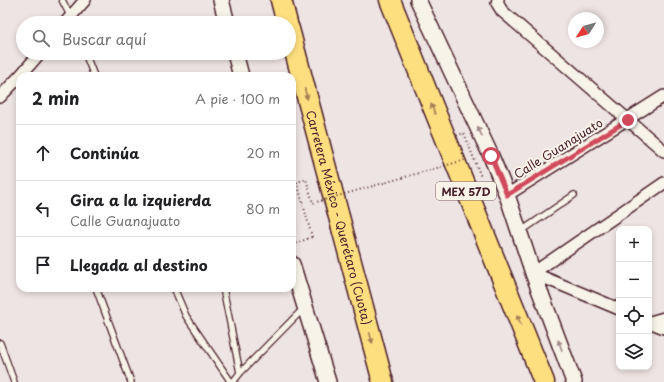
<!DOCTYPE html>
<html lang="es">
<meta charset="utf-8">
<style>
body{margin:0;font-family:"Playpen Sans",sans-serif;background:#f6f6f6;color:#202124}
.controls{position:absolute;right:12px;bottom:12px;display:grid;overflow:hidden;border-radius:8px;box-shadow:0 2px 6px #0003}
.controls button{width:36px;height:36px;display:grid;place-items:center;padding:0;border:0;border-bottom:1px solid #e0e0e0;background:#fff;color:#202124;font:20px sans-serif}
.compass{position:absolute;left:568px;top:12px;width:36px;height:36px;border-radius:50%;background:#fff;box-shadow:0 2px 6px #0003;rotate:234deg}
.stop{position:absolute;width:12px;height:12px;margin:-9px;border:3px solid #d1495b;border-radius:50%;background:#fff}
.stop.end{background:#d1495b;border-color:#fff;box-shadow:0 1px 4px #0008}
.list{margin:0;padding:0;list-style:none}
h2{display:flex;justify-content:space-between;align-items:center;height:52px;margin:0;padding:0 16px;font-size:17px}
h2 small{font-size:13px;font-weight:400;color:#757577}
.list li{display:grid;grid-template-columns:26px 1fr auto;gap:12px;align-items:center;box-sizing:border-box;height:56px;padding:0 16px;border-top:1px solid #e0e0e0}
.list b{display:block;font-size:15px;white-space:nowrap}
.list p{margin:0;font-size:13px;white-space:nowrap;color:#757577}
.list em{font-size:13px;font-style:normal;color:#757577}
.icon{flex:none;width:22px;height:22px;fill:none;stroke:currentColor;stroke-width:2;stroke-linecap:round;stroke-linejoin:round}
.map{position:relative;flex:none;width:664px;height:382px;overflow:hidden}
.search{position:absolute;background:#fff;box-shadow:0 2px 6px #0003;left:16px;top:16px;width:280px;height:44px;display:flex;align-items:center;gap:10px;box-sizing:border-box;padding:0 14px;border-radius:22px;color:#757577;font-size:15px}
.panel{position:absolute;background:#fff;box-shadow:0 2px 6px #0003;left:16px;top:72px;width:280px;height:220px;border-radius:12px}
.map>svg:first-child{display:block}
</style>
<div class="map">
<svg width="664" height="382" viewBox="0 0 664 382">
<rect width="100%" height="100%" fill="#eee4e3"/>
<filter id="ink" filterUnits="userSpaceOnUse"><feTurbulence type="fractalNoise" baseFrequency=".025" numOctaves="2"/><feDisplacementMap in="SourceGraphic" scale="8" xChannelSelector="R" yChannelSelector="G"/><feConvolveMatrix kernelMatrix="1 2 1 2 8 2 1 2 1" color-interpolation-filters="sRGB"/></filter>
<g filter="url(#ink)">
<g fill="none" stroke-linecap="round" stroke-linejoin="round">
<defs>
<path id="lane" d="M62,0l12,23
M85,53l9,23
M520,232l54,-37
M96,288l35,94
M174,288l12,28 45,66
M223,288l17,85
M0,343l14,39
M233,382l7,-9 63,-64"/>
<path id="street" d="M498,0l-1,3 5,8 162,140
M65,23l20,-23
M20,76l20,-23
M0,97l20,-21
M507,195l157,-99
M533,273l131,-90
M533,273l86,36
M649,322l15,6
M650,322l14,-4"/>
<path id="secondary" d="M221,0l6,23
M418,0l73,156 16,39 26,78 41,109
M235,53l6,23
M292,264l36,118"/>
<g id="highway">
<path d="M281,0l6,23"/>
<path d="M390,0l154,382"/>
<path id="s1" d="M289,29l94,353"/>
</g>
</defs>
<!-- lane casing -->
<use href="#lane" stroke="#4a1f2b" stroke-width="8"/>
<!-- street casing -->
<use href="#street" stroke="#4a1f2b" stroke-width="14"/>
<!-- secondary casing -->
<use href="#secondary" stroke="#4a1f2b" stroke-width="18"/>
<!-- highway casing -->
<use href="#highway" stroke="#4a1f2b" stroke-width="23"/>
<!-- path -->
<path stroke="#4a1f2b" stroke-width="2" stroke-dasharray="1 3" stroke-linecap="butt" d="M292,245l20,-8"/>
<!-- lane -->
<use href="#lane" stroke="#f7f3e8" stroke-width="5.5"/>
<!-- street -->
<use href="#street" stroke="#f7f3e8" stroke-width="11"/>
<!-- secondary -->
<use href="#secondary" stroke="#f7f3e8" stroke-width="15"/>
<!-- highway -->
<use href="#highway" stroke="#fedf80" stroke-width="20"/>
<!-- path-bridge -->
<path stroke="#4a1f2b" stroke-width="2" stroke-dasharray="1 3" stroke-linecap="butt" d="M312,237l-15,-55 9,-3 7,24 152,-43 -9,-24 8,-3 17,44"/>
</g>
<!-- one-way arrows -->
<defs><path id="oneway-solid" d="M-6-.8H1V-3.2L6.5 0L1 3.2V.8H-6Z"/></defs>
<g fill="#a47f56">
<use href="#oneway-solid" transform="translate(306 94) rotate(75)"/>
<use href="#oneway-solid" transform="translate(433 109) rotate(-112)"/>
<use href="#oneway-solid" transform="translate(519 320) rotate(-112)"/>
<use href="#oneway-solid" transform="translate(371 338) rotate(75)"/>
</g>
<g fill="#a0898a">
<use href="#oneway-solid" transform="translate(480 132) rotate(-115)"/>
<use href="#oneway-solid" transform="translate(560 345) rotate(-110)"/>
</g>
</g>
<g fill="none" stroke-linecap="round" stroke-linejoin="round" filter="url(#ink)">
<!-- route -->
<path stroke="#d1495b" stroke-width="5" d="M491,156l16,39 121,-75"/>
</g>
<g text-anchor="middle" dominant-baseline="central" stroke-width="4" stroke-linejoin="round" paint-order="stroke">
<!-- shield labels -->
<rect fill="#f7f3e8" stroke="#7e5f64" stroke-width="1" x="436" y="182" width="60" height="18" rx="3"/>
<g font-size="11" font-weight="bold" fill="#4a1f2b">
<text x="466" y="191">MEX 57D</text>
</g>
<!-- street labels -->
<g font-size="12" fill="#4a1f2b" stroke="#f7f3e8">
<text transform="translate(558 148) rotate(-32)">Calle Guanajuato</text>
<text stroke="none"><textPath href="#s1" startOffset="195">Carretera México - Querétaro (Cuota)</textPath></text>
</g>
</g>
</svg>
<div class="controls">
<button>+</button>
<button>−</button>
<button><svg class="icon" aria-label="locate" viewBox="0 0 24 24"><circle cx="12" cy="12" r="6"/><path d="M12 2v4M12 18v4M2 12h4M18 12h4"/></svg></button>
<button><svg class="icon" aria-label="layers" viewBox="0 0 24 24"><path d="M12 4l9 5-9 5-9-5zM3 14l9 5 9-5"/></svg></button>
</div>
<svg class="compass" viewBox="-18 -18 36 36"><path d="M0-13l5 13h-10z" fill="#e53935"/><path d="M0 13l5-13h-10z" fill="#757577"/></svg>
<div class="stop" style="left:491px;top:156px"></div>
<div class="stop end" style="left:628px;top:120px"></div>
<div class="search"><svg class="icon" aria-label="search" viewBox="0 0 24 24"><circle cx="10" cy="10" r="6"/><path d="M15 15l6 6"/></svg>Buscar aquí</div>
<section class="panel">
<h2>2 min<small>A pie · 100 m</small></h2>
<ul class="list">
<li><svg class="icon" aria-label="ahead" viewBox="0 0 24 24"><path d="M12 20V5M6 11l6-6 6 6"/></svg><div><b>Continúa</b></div><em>20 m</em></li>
<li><svg class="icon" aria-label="left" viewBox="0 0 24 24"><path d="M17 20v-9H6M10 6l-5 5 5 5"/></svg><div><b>Gira a la izquierda</b><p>Calle Guanajuato</p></div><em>80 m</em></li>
<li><svg class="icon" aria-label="arrive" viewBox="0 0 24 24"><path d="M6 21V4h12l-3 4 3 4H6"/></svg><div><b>Llegada al destino</b></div></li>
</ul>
</section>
</div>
